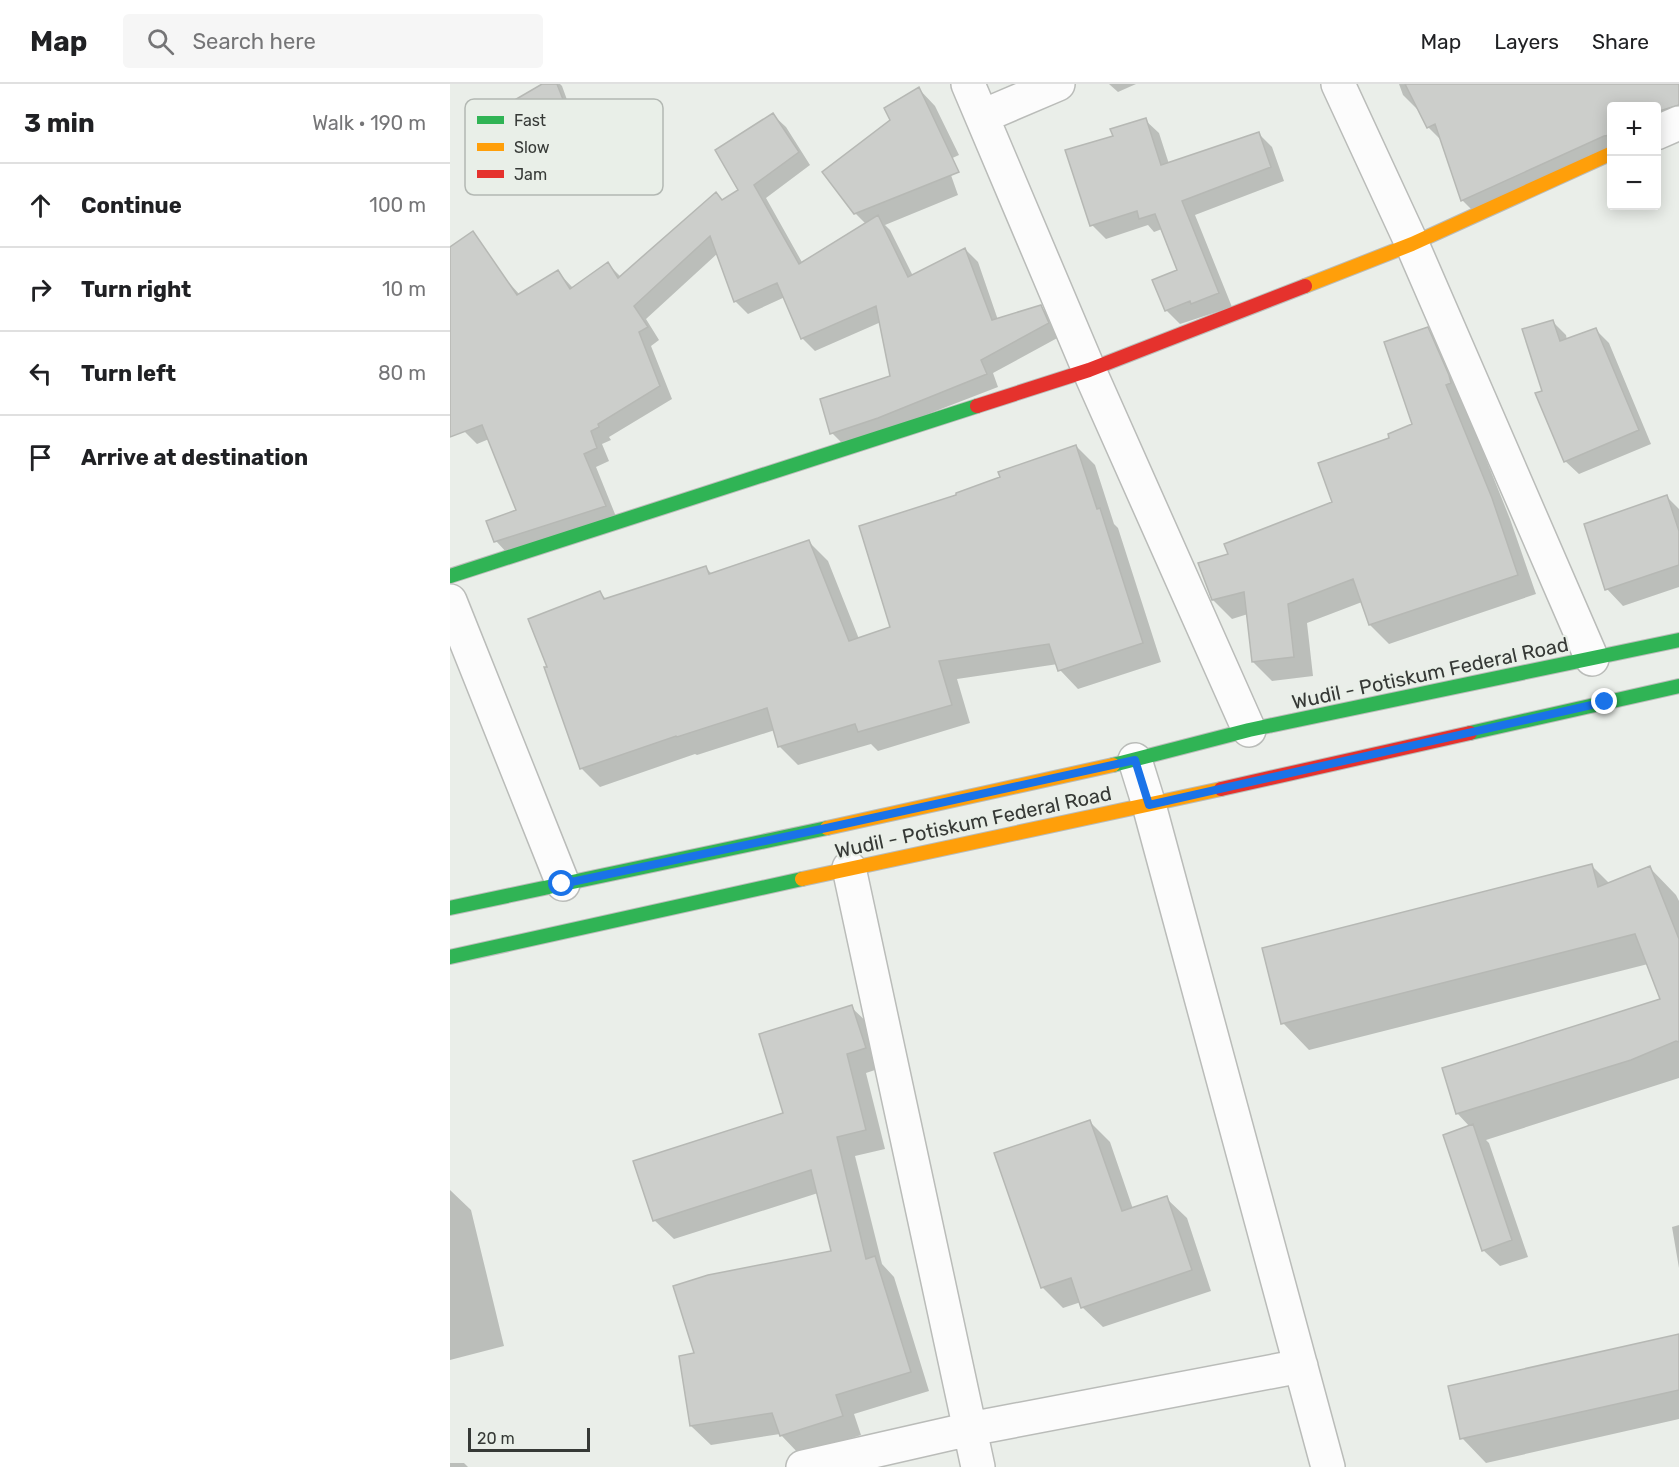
<!DOCTYPE html>
<meta charset="utf-8">
<style>
body{margin:0;font-family:Rubik,sans-serif;background:#f6f6f6;color:#202124}
.controls{position:absolute;right:18px;top:18px;display:grid;overflow:hidden;border-radius:6px;box-shadow:0 3px 15px #0003}
.controls button{width:54px;height:54px;display:grid;place-items:center;padding:0;border:0;border-bottom:2px solid #e0e0e0;background:#fff;color:#202124;font:30px sans-serif}
.scale{position:absolute;left:18px;bottom:15px;width:122px;box-sizing:border-box;padding-left:6px;border:3px solid #363936;border-top:0;font-size:16px;line-height:21px;white-space:nowrap;color:#363936;-webkit-text-stroke:4px #e9efe8;paint-order:stroke}
.stop{position:absolute;width:18px;height:18px;margin:-14px;border:4px solid #1a73e8;border-radius:50%;background:#fff}
.stop.end{background:#1a73e8;border-color:#fff;box-shadow:0 2px 6px #0008}
.list{margin:0;padding:0;list-style:none}
h2{display:flex;justify-content:space-between;align-items:center;height:78px;margin:0;padding:0 24px;font-size:26px}
h2 small{font-size:20px;font-weight:400;color:#757577}
.list li{display:grid;grid-template-columns:39px 1fr auto;gap:18px;align-items:center;box-sizing:border-box;height:84px;padding:0 24px;border-top:2px solid #e0e0e0}
.list b{display:block;font-size:22px;white-space:nowrap}
.list em{font-size:20px;font-style:normal;color:#757577}
.icon{flex:none;width:33px;height:33px;fill:none;stroke:currentColor;stroke-width:2;stroke-linecap:round;stroke-linejoin:round}
.map{position:relative;flex:none;width:1229px;height:1383px;overflow:hidden}
header{display:flex;align-items:center;gap:36px;box-sizing:border-box;height:84px;padding:0 30px;background:#fff;border-bottom:2px solid #e0e0e0}
header strong{font-size:28px}
nav{display:flex;gap:33px;margin-inline-start:auto;font-size:21px}
.search{width:420px;height:54px;background:#f6f6f6;display:flex;align-items:center;gap:15px;box-sizing:border-box;padding:0 21px;border-radius:6px;color:#757577;font-size:22px}
main{display:flex}
aside{flex:1;background:#fff}
.map>svg:first-child{display:block}
</style>
<header>
<strong>Map</strong>
<div class="search"><svg class="icon" aria-label="search" viewBox="0 0 24 24"><circle cx="10" cy="10" r="6"/><path d="M15 15l6 6"/></svg>Search here</div>
<nav><a>Map</a><a>Layers</a><a>Share</a></nav>
</header>
<main>
<aside>
<h2>3 min<small>Walk · 190 m</small></h2>
<ul class="list">
<li><svg class="icon" aria-label="ahead" viewBox="0 0 24 24"><path d="M12 20V5M6 11l6-6 6 6"/></svg><div><b>Continue</b></div><em>100 m</em></li>
<li><svg class="icon" aria-label="right" viewBox="0 0 24 24"><path d="M7 20v-9h11M14 6l5 5-5 5"/></svg><div><b>Turn right</b></div><em>10 m</em></li>
<li><svg class="icon" aria-label="left" viewBox="0 0 24 24"><path d="M17 20v-9H6M10 6l-5 5 5 5"/></svg><div><b>Turn left</b></div><em>80 m</em></li>
<li><svg class="icon" aria-label="arrive" viewBox="0 0 24 24"><path d="M6 21V4h12l-3 4 3 4H6"/></svg><div><b>Arrive at destination</b></div></li>
</ul>
</aside>
<div class="map">
<svg width="1229" height="1383" viewBox="0 0 1229 1383">
<rect width="100%" height="100%" fill="#eaeee9"/>
<!-- shadow -->
<path fill="#0003" d="M95,0h15l2,2 16,44 15,22 -35,16 -8,-8z
M659,0h27l-18,8z
M949,0h249l21,50 -13,14v-42h-44v54l-131,59 -19,-19 -19,-58 -15,-15 -7,-14 -18,-18z
M1211,0h18v41l-2,1 -16,-16z
M469,5l16,17 24,49 -13,6 12,34 -73,30 5,5 23,46 52,-27 13,13 20,58 43,-13 13,13 7,16 -68,37 5,14 -153,59 -13,-13 60,-56 -11,-55 -66,29 -13,-13 -17,-41 -37,17 -13,-13 -17,-48 -72,66 13,21 -8,6 21,53 -63,38 2,3 -9,4 7,17 -13,6 21,52 -109,35 -12,-13 22,-30 -29,-72 -12,5 -13,-13 -14,-26v-109l52,-21 18,20 38,-23 15,16 35,-24 13,13 119,-87 33,-75 13,12 24,38 -44,33 37,66 63,-40 -11,-11 36,-93z
M695,36l14,13 10,31 89,-31 14,14 12,34 -89,34 37,92 -52,17 -14,-14 13,-39 -17,-42 -8,3 -6,-7 -42,14 -14,-14 23,-88z
M1102,237l14,14 1,5 29,-10 13,13 42,101 -72,30 -14,-13 -21,-69z
M977,245l19,19 18,56 46,115 26,75 -147,50 -19,-19 -8,-23 -55,21 6,53 -41,5 -19,-19 -5,-48 -16,5 -19,-19 17,-45 103,-52 58,-64 22,-14z
M626,362l19,19 19,59 4,4 43,134 -83,27 -18,-19 -2,-6 -101,15 13,44 -92,28 -7,-7 -73,21 -19,-19 -4,-16 -78,25 -2,-1 -95,33 -19,-19 -32,-101 51,-74 7,7 99,-32 6,6 97,-32 19,19 31,78 33,-11 66,-132z
M1217,413l12,12v78l-56,19 -16,-17z
M1142,782l18,18 40,-16 26,27 3,6v177l-193,62 3,3 39,114 -28,9 -17,-16 -13,-123 -13,-14 205,-113 -14,-36 -339,86 -26,-27z
M401,923l20,19 13,41 -18,6 19,76 -30,7 27,108 12,13 35,114 -75,23 7,21 -61,20 -20,-21 -69,11 -20,-19 5,-72 136,-102 -14,-59 -144,46 -20,-19 131,-106z
M639,1037l21,21 23,67 33,-11 21,20 24,73 -108,36 -21,-20 -1,-5 -18,6 -21,-21z
M0,1106l21,20 33,136 -54,14z
M1229,1141v43l-7,-41z
M1229,1251v84l-193,44 -24,-25z
M0,1379h14l4,4h-18z"/>
<!-- building -->
<path fill="#cccecb" stroke="#b6b8b4" stroke-width="1.5" d="M92,0h15l14,36 16,23 -38,18 -33,-40 -3,-20z
M955,0h274v21l-23,7v-6h-45v29l-7,1 -143,65 -26,-77 -8,4z
M469,3l40,85 -105,42 -32,-42 68,-52 -6,-12z
M323,29l26,39 -45,33 45,79 79,-49 30,62 57,-29 27,72 49,-15 8,18 -68,37 6,14 -109,44 -48,16 -10,-35 70,-23 -14,-70 -75,33 -24,-56 -43,19 -24,-66 -76,70 14,21 -9,5 21,54 -62,38 1,3 -8,4 6,17 -13,6 22,52 -112,36 -8,-21 30,-11 -34,-85 -32,12v-190l23,-16 44,64 41,-25 12,19 38,-27 10,16 98,-86 6,8 16,-10 -23,-40z
M696,34l15,47 98,-33 12,35 -89,34 37,92 -28,11 -1,-3 -25,10 -13,-31 25,-10 -22,-56 -16,5 -2,-8 -47,15 -25,-76 48,-14 -3,-7z
M1103,236l7,21 36,-13 43,102 -75,32 -29,-69 7,-2 -20,-62z
M978,243l21,48 2,8 -5,2 46,113 26,77 -149,50 -16,-46 -65,25 6,53 -42,5 -8,-70 -32,8 -14,-37 30,-9 -4,-10 108,-42 -14,-39 71,-25 -1,-4 24,-10 -28,-82z
M626,361l21,64 3,-1 43,135 -85,28 -9,-27 -110,17 13,44 -94,27 -3,-8 -77,23 -11,-39 -90,29 -1,-1 -96,33 -36,-102h3l-19,-48 72,-28 4,8 102,-33 3,8 100,-34 40,101 41,-14 -31,-101 97,-31v-2l44,-16 -2,-5z
M1217,411l12,36v34l-74,25 -21,-66z
M1142,780l6,23 52,-21 29,73v103l-3,-1 -45,19 -175,54 -14,-46 218,-69 -25,-65 -354,90 -19,-76z
M402,921l14,43 -19,6 19,76 -29,7 29,122 9,-3 36,116 -75,23 7,21 -63,20 -8,-23 -82,13 -11,-70 15,-3 -21,-67 35,-11 123,-24 -20,-81 -158,51 -20,-60 150,-48 -24,-79z
M640,1036l32,91 45,-15 25,74 -111,38 -10,-30 -30,10 -47,-135z
M1023,1040l39,116 -30,11 -39,-116z
M1229,1250v56l-219,49 -12,-53z"/>
<g fill="none" stroke-linecap="round" stroke-linejoin="round">
<defs>
<path id="street" d="M518,0l121,286 160,360
M888,0l74,160 180,415
M533,32l75,-32
M1206,49l23,-10
M0,517l113,283
M685,676l14,45 179,662
M399,784l129,599
M353,1383l167,-38 331,-63"/>
<path id="fast" d="M0,492l527,-170
M1020,649l209,-47
M663,681l136,-35 430,-90
M0,824l377,-80
M0,873l352,-78"/>
<path id="slow" d="M855,202l107,-42 200,-91
M377,744l286,-63
M352,795l419,-90"/>
<path id="jam" d="M527,322l112,-36 216,-84
M771,705l249,-56"/>
</defs>
<!-- street casing -->
<use href="#street" stroke="#babcb9" stroke-width="36"/>
<!-- fast casing -->
<use href="#fast" stroke="#babcb9" stroke-width="16"/>
<!-- slow casing -->
<use href="#slow" stroke="#babcb9" stroke-width="16"/>
<!-- jam casing -->
<use href="#jam" stroke="#babcb9" stroke-width="16"/>
<!-- street -->
<use href="#street" stroke="#fcfcfc" stroke-width="33"/>
<!-- fast -->
<use href="#fast" stroke="#30b455" stroke-width="14"/>
<!-- slow -->
<use href="#slow" stroke="#ff9f0a" stroke-width="14"/>
<!-- jam -->
<use href="#jam" stroke="#e5322d" stroke-width="14"/>
</g>
<g fill="none" stroke-linecap="round" stroke-linejoin="round">
<!-- route -->
<path stroke="#1a73e8" stroke-width="8" d="M112,800l269,-57 304,-67 14,45 456,-103"/>
</g>
<g text-anchor="middle" dominant-baseline="central" stroke-width="4.5" stroke-linejoin="round" paint-order="stroke">
<!-- street labels -->
<g font-size="20" fill="#363936" stroke="#e9efe8">
<text transform="translate(980 589) rotate(-12)">Wudil - Potiskum Federal Road</text>
<text transform="translate(523 738) rotate(-12)">Wudil - Potiskum Federal Road</text>
</g>
</g>
<!-- legend -->
<rect x="15" y="15" width="198" height="96" rx="9" fill="#e9efe8" stroke="#b3b8b3" stroke-width="1.5"/>
<rect x="27" y="32" width="27" height="8" fill="#30b455"/>
<rect x="27" y="59" width="27" height="8" fill="#ff9f0a"/>
<rect x="27" y="86" width="27" height="8" fill="#e5322d"/>
<g font-size="16" fill="#363936">
<text x="64" y="42">Fast</text>
<text x="64" y="69">Slow</text>
<text x="64" y="96">Jam</text>
</g>
</svg>
<div class="controls">
<button>+</button>
<button>−</button>
</div>
<div class="scale">20 m</div>
<div class="stop" style="left:112px;top:800px"></div>
<div class="stop end" style="left:1155px;top:618px"></div>
</div>
</main>
